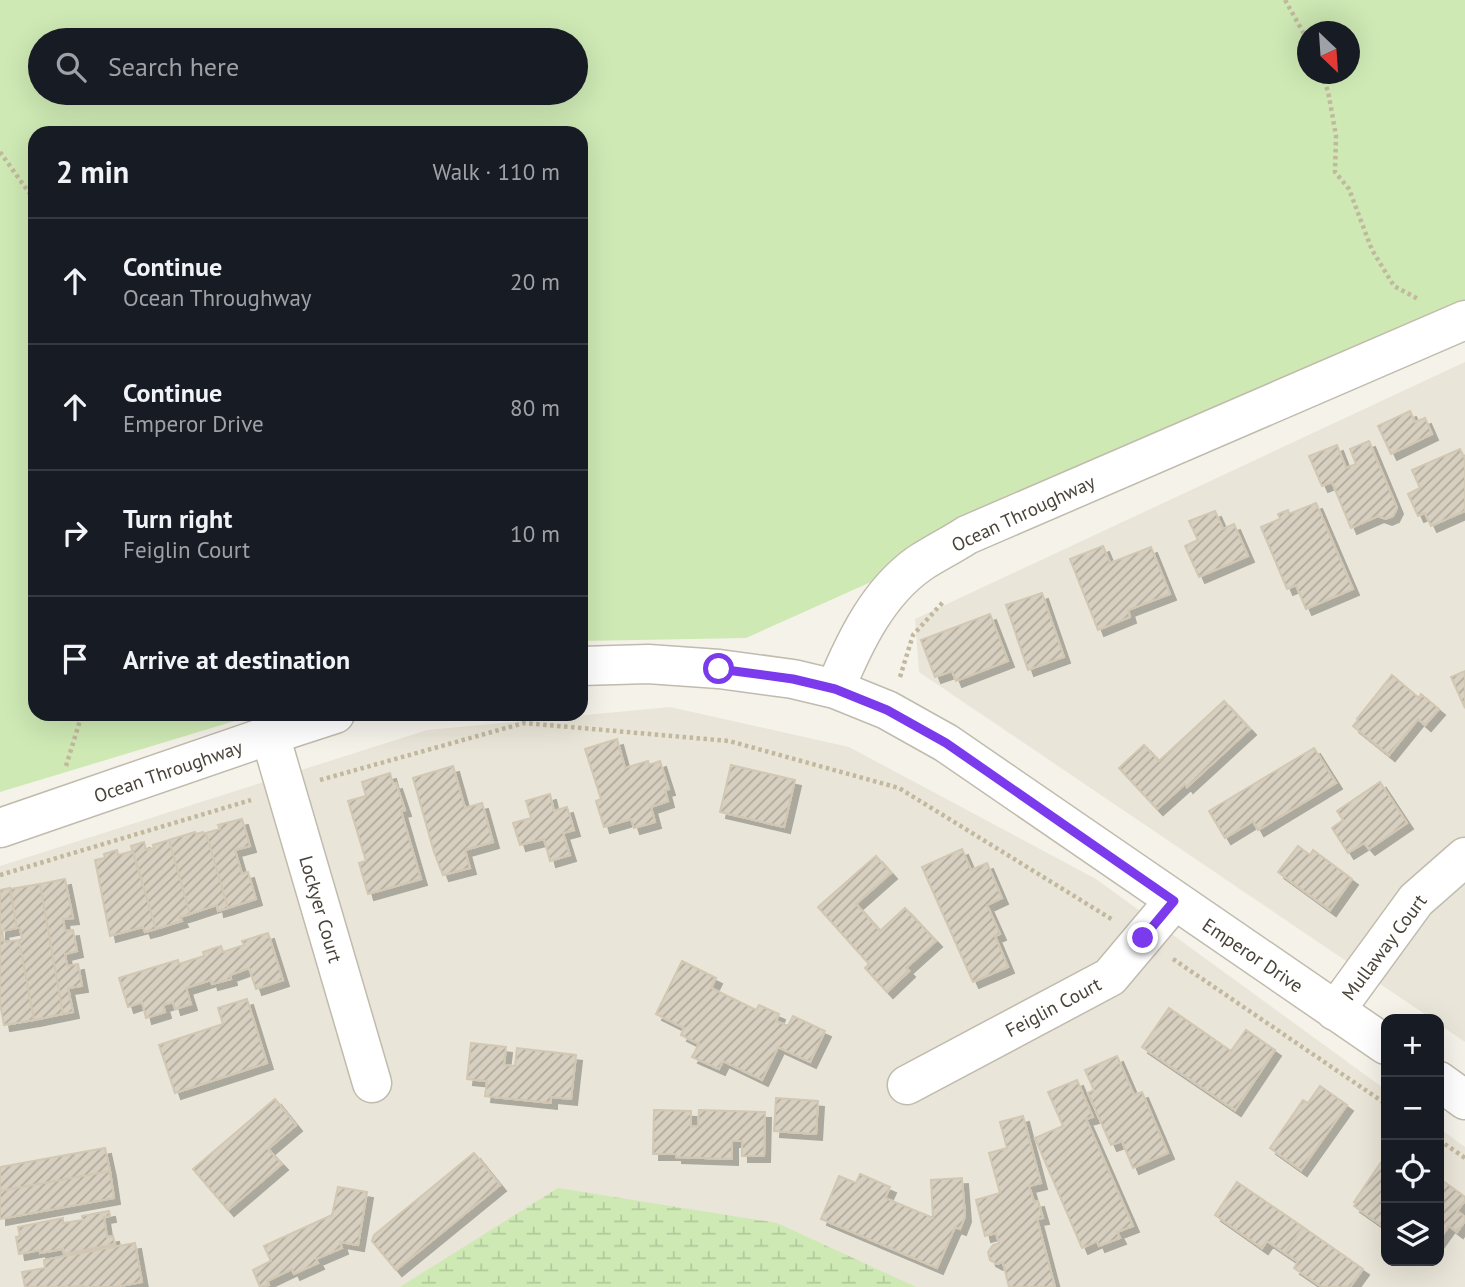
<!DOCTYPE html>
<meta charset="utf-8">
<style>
body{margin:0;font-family:"PT Sans",sans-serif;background:#242831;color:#f1f3f6}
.controls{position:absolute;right:21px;bottom:21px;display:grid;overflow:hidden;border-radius:14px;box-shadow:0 7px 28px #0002}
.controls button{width:63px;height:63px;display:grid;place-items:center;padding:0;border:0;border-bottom:2px solid #363941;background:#171b24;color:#f1f3f6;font:35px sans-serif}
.compass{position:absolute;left:1297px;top:21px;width:63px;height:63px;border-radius:50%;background:#171b24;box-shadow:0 7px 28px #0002;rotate:155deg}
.stop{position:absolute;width:21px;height:21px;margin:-16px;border:5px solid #7c3aed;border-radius:50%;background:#fff}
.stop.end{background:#7c3aed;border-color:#fff;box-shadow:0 2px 7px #0008}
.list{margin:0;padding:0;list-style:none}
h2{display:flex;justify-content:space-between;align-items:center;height:91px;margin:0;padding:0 28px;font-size:30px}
h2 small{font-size:23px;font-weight:400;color:#9ea1a6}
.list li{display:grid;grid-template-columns:46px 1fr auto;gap:21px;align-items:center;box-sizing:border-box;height:126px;padding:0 28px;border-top:2px solid #363941}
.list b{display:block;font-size:26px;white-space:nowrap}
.list p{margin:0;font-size:23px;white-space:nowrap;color:#9ea1a6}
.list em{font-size:23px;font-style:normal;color:#9ea1a6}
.icon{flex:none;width:38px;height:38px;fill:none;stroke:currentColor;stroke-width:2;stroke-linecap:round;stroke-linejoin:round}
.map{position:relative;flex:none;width:1465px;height:1287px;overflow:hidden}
.search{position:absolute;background:#171b24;box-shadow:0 7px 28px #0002;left:28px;top:28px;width:560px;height:77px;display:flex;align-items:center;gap:18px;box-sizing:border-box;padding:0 24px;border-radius:38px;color:#9ea1a6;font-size:26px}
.panel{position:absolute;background:#171b24;box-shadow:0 7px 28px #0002;left:28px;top:126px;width:560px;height:595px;border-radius:21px}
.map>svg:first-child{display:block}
</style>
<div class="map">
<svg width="1465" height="1287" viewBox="0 0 1465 1287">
<defs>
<pattern id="wetland-marsh" width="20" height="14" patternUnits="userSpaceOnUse" patternTransform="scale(1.75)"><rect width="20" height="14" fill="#cee9b4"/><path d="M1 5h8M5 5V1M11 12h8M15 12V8" fill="none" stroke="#b2c99c"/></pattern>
<pattern id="building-hatch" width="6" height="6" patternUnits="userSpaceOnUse" patternTransform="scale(1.75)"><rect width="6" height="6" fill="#d7cfc0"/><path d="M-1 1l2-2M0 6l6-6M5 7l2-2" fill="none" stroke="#b0aa9d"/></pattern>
<filter id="shadow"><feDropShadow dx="6" dy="6" stdDeviation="0" flood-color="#0004"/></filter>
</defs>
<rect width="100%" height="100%" fill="#f5f2ea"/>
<!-- residential -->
<path fill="#e9e5d8" d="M1465,362v680l-26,-18v-5h-7l-513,-347 -4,-53z
M670,707l179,40 247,132 290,211v171h53v-133l26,19v140h-1465v-421l427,-136z"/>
<!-- grass -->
<path fill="#cee9b4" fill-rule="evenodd" d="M0,0h1465v316l-719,322 -165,3v-508h-546v581h223l-258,78zM1308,32h42v42h-42zM40,40h536v53h-536z"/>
<!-- wetland -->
<path fill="url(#wetland-marsh)" d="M558,1188l219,35 139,64h-516z"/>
<!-- building -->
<path fill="url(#building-hatch)" stroke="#d2c7b3" stroke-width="2" filter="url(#shadow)" d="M1410,411l5,11 10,-4 7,16 -41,20 -13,-28z
M1369,441l28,67 -4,8 -7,3 -8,-3 -27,12 -19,-46 -10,4 -13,-30 28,-11 9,23 10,-4 -6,-15z
M1460,449l5,10v52l-34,15 -6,-13 -7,3 -10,-22 12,-6 -8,-18z
M1316,503l37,86 -47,20 -10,-24 -9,4 -26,-62 19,-8 -2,-5 10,-4 1,4z
M1215,511l8,18 11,-5 14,32 -49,21 -14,-31 13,-6 -9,-19z
M1103,546l7,17 41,-16 19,47 -42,16 2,7 -32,13 -28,-71z
M1042,593l22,64 -36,13 -22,-65z
M990,614l18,47 -52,20 -4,-10 -17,6 -14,-37z
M1465,671v37l-14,-31z
M1392,675l27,23 2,-4 18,15 -14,16 -7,-6 -29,36 -36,-29 5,-6 -1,-1z
M1224,701l26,28 -63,58 -2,-3 -28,25 -38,-41 25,-23 15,16z
M617,739l8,29 23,-7 1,4 11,-4 9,28 -4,1 3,11 -17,6 4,15 -21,6 -3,-9 -27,8 -8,-26 5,-2 -16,-50z
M1314,748l22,35 -78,47 -5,-9 -28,17 -16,-27z
M731,765l64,15 -11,47 -64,-15z
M453,766l12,42 17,-5 11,39 -28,8 5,18 -27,7 -9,-23 -21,-74z
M390,773l3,11 3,-1 9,27 -4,1 20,68 -53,15 -9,-31 7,-2 -18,-60 18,-5 -4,-14z
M1380,782l27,41 -38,26 -5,-6 -16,10 -16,-25 11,-8 -6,-9z
M550,794l4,17 13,-4 7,23 -11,3 7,22 -20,6 -6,-22 -24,6 -7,-22 18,-5 -5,-17z
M242,819l8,27 -15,4 7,24 6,-2 8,27 -28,9 -22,-75 14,-4 -2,-4z
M195,832l1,2 7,-2 1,2 2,-1 22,75 -10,3 -1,-6 -27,9 -21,-74z
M169,840l21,74 -10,3 2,4 -26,8 -25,-83 13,-4 2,8 8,-2 -1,-3z
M1298,846l12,9 3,-5 39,29 -22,31 -52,-38z
M962,849l9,21 16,-7 15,35 -15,7 13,29 -5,2 13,31 -35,15 -51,-115z
M117,850l1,5 15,-4 23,78 -11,3 -2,-5 -33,9 -15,-76 10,-2 -1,-4z
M876,856l15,17 -35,31 24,27 25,-23 31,33 -30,27 3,3 -22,21 -22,-24 4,-4 -51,-57z
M65,879l8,39 -10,1 2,12 8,-1 4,21 -12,3 2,12 11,-2 4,22 -14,2 5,24 -10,2 -23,-130z
M40,884l23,130 -29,6 -15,-80 3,-1 -2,-11h-3l-7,-39z
M10,888l7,40 -15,3 2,11 15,-2 15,80 -30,5 -4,-22v-113z
M268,933l15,47 -27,9 -7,-21 -19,7 1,4 -19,5 -1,-4 -25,8 5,16 -16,5 -2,-7 -10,3 2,7 -19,6 -4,-16 -14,5 -9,-29 59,-18 1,4 25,-8 -1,-4 18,-6 2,6 21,-7 -2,-4z
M682,961l34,17 -5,10 45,22 3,-5 20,9 -3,7 12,5 5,-10 32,15 -15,31 -32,-15 -16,33 -39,-19 -4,8 -27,-12 7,-13 -18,-9 3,-7 -28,-14z
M247,999l20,64 -92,30 -16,-48 64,-21 -5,-16z
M1169,1008l62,43 15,-21 29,20 -40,60 -93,-63z
M471,1043l35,4 -2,18 11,1 2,-18 59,7 -5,44 -20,-2v6l-66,-7 2,-15 -20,-2z
M1117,1056l17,39 8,-3 26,61 -35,15 -11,-27 -11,4 -23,-52 6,-3 -9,-20z
M1077,1080l16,37 -7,2 47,107 -16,6 3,6 -21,8 -2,-5 -15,7 -47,-110 28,-12 -15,-34z
M1320,1086l27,19 -46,65 -31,-22 33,-48 5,3z
M776,1098l42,3 -2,33 -42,-3z
M275,1099l21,26 -28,24 14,15 -54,46 -35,-41z
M654,1110l37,1v16l7,-1 1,-16 66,2 -1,44h-22v-15h-10v18l-56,-2v-3h-23z
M1023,1116l18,67 -12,3 5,16 4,-1 5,17 -6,1 18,68h-46l-6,-25 -6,2 -7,-4 -2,-8 5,-7 6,-2 -3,-10 -11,3 -9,-36 24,-7 -11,-40 18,-5 -7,-26z
M105,1148l5,23 -110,20v-24z
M474,1153l26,32 -104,85 -24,-29 2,-6z
M1386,1155v68l-2,4 -30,-21 2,-3 -2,-1z
M110,1171l4,27 -114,21v-28z
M860,1174l30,13 -5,11 48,20 -2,-38 31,-2 3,38 -5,13 -5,-2 -18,41 -116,-49 18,-43 17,7z
M1439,1178l26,19v4l-8,10 8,6v4l-8,11 -8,-6 -10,14z
M1237,1182l66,45 -18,26 -18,-12 -5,7 -47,-33z
M338,1187l29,5 -9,53 -18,-3 2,6 -26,11 2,4 -24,11 -2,-5 -25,12 2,4 -9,2 -7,-17 18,-9 -7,-15 68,-31z
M109,1211l1,5 -6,1 3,20 6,-1 2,8 -51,10 -1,-5 -23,4v-3l-21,4 -3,-17 4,-1 -2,-9 45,-9v5l20,-3 -1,-4z
M1303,1227l60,42 -13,18h-28l-28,-19 4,-6 -13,-9z
M135,1243l7,39 -27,5h-31l-1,-2 -11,2h-47l-3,-15 23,-4 -1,-8z"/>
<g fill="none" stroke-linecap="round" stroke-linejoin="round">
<defs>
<path id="minor" d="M581,666l67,-2 71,5 74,10 42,10 52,21 59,33 440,302
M835,689c19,-46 43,-97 85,-126 15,-10 32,-18 47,-28l498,-215
M270,735l102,348
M0,828l270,-93 65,-21
M1335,1011l81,-111 49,-43
M1439,1081l26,19
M907,1085l203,-108 64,-76"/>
</defs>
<!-- minor casing -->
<use href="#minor" stroke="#c1bbad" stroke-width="41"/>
<!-- path -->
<path stroke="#c2b89e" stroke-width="4.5" stroke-dasharray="3.5 3.5" stroke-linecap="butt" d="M1285,0l23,41
M1321,74l7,17 8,45 -1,36 14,17 23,61 22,36 26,14
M0,152l35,49
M900,677l13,-42 31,-34
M66,766l16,-52
M320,780l204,-57 205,18 170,47 214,132
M0,875l251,-75
M1173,959l213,145
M1439,1140l26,18"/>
<!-- minor -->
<use href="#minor" stroke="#fff" stroke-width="38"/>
</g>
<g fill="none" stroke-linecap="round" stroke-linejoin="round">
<!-- route -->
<path stroke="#7c3aed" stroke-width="9" d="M719,669l74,10 42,10 52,21 59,33 228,158 -31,37"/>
</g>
<g text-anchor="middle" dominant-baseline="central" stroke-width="5" stroke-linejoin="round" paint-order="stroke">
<!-- street labels -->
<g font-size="19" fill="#494338" stroke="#fff">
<text transform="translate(1023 513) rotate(-25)">Ocean Throughway</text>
<text transform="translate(168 771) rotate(-19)">Ocean Throughway</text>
<text transform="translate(321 909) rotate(74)">Lockyer Court</text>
<text transform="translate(1384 947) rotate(-53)">Mullaway Court</text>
<text transform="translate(1253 955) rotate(34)">Emperor Drive</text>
<text transform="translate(1053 1007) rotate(-28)">Feiglin Court</text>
</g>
</g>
</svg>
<div class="controls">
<button>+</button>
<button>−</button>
<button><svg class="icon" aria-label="locate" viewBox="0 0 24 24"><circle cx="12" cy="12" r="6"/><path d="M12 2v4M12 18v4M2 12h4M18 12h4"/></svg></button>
<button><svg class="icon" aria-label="layers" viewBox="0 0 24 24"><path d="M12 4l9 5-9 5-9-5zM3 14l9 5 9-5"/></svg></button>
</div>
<svg class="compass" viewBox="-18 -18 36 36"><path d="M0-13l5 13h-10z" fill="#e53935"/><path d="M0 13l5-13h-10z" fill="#9ea1a6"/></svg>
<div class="stop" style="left:719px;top:669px"></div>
<div class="stop end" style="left:1143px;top:938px"></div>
<div class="search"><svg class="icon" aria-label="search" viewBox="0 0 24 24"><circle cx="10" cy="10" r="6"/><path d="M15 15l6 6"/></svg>Search here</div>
<section class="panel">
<h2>2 min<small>Walk · 110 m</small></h2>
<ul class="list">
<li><svg class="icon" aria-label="ahead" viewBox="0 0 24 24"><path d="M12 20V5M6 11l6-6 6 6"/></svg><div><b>Continue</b><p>Ocean Throughway</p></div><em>20 m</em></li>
<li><svg class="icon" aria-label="ahead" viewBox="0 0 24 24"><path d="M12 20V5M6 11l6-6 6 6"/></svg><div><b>Continue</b><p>Emperor Drive</p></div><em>80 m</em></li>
<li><svg class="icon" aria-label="right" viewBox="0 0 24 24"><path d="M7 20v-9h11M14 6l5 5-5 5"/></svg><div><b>Turn right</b><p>Feiglin Court</p></div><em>10 m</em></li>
<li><svg class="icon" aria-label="arrive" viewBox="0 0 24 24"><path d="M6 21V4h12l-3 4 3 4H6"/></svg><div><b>Arrive at destination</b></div></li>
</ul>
</section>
</div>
